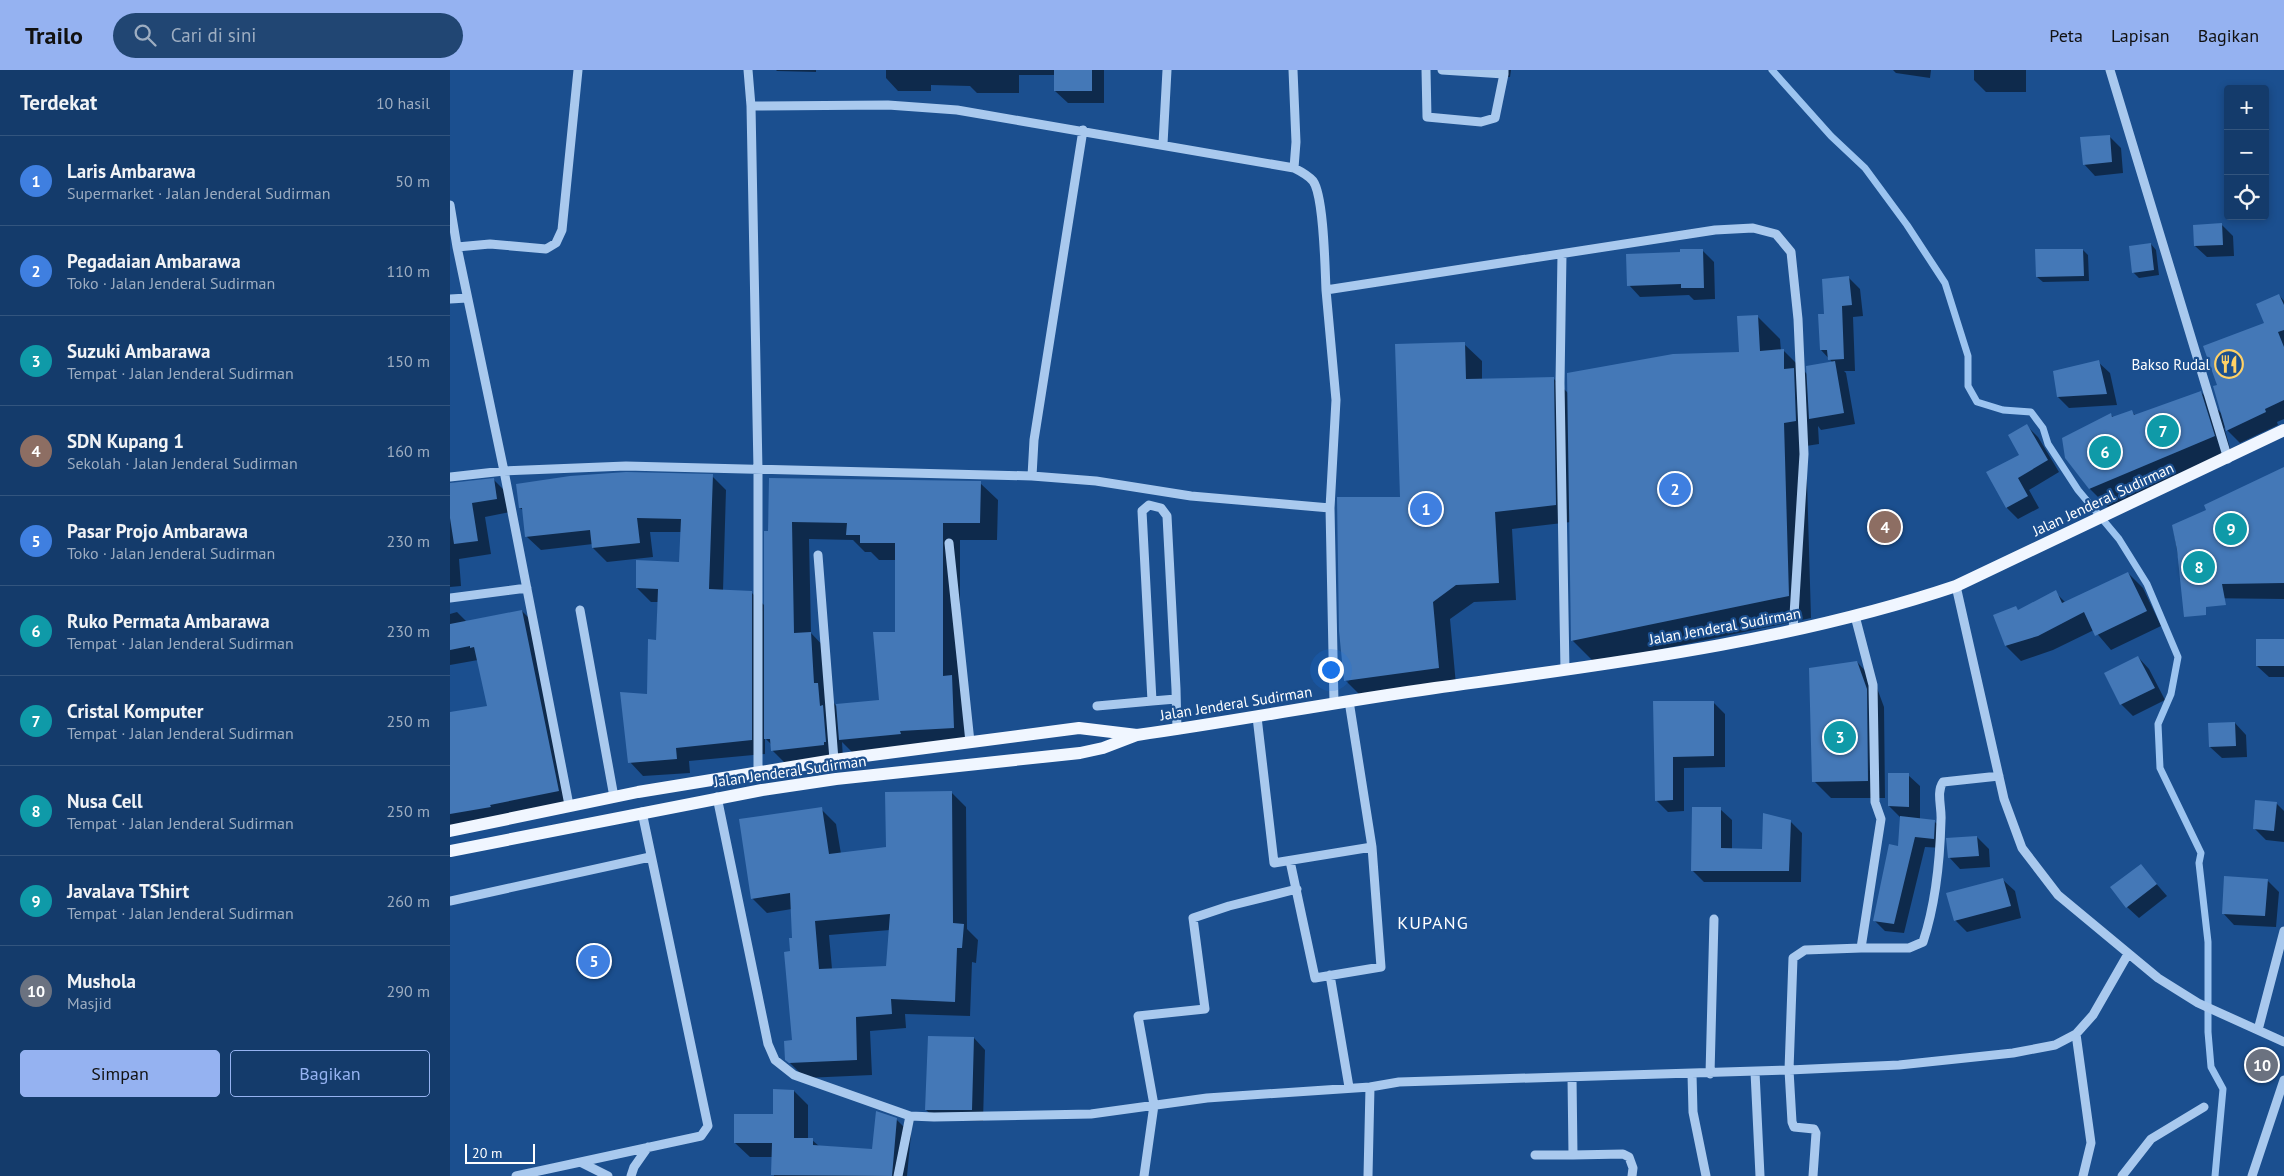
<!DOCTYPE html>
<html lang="id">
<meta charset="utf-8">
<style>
body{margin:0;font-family:"PT Sans",sans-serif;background:#214673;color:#f1f3f6}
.controls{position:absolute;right:15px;top:15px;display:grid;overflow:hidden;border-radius:5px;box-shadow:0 2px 8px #0003}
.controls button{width:45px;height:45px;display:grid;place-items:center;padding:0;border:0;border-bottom:1px solid #33557e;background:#143b6b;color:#f1f3f6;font:25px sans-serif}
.scale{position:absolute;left:15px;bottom:12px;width:70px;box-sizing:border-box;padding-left:5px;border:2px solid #fff;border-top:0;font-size:14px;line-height:18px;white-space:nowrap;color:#fff;-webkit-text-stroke:4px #1b4f8f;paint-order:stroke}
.you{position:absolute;left:880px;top:599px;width:18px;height:18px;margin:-12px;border:4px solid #fff;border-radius:50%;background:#1a73e8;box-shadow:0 0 0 8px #1a73e833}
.badge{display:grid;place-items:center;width:32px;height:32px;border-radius:50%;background:#95b2f1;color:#fff;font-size:16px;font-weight:700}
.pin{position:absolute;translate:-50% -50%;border:2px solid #fff;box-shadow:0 1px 5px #0006}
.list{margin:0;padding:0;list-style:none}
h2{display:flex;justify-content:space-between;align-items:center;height:65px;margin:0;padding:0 20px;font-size:21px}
h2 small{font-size:16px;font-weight:400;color:#9dadc1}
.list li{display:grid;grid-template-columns:32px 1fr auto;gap:15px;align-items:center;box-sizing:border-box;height:90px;padding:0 20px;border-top:1px solid #33557e}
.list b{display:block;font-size:19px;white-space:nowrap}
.list p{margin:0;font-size:16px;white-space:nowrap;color:#9dadc1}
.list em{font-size:16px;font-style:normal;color:#9dadc1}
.actions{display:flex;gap:10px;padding:15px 20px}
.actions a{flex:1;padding:11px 0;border:1px solid #95b2f1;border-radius:5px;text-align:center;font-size:18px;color:#95b2f1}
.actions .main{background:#95b2f1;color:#111}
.icon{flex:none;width:28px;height:28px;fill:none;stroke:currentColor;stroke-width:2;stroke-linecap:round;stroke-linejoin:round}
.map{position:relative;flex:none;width:1834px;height:1106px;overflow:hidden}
header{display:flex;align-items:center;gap:30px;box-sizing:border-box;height:70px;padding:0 25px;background:#95b2f1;color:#111}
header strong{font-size:24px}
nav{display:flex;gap:28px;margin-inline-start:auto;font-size:18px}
.search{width:350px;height:45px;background:#214673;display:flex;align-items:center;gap:12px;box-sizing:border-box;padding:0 18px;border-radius:28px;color:#9dadc1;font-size:19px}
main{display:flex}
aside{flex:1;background:#143b6b}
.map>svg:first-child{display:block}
</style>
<header>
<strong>Trailo</strong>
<div class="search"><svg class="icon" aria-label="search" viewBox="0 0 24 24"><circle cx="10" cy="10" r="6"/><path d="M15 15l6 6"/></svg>Cari di sini</div>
<nav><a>Peta</a><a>Lapisan</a><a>Bagikan</a></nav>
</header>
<main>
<aside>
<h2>Terdekat<small>10 hasil</small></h2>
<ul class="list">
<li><span class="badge" style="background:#3f7fe0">1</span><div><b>Laris Ambarawa</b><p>Supermarket · Jalan Jenderal Sudirman</p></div><em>50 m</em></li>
<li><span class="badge" style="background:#3f7fe0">2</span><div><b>Pegadaian Ambarawa</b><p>Toko · Jalan Jenderal Sudirman</p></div><em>110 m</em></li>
<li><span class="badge" style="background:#0f9aa8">3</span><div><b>Suzuki Ambarawa</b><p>Tempat · Jalan Jenderal Sudirman</p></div><em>150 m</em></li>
<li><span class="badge" style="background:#8d6e63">4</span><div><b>SDN Kupang 1</b><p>Sekolah · Jalan Jenderal Sudirman</p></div><em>160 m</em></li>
<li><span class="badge" style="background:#3f7fe0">5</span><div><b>Pasar Projo Ambarawa</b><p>Toko · Jalan Jenderal Sudirman</p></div><em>230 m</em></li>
<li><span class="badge" style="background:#0f9aa8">6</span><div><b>Ruko Permata Ambarawa</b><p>Tempat · Jalan Jenderal Sudirman</p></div><em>230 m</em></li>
<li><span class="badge" style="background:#0f9aa8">7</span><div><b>Cristal Komputer</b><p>Tempat · Jalan Jenderal Sudirman</p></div><em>250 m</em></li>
<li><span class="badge" style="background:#0f9aa8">8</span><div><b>Nusa Cell</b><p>Tempat · Jalan Jenderal Sudirman</p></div><em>250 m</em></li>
<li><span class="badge" style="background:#0f9aa8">9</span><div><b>Javalava TShirt</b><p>Tempat · Jalan Jenderal Sudirman</p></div><em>260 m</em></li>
<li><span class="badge" style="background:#6b7280">10</span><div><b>Mushola</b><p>Masjid</p></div><em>290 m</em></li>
</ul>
<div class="actions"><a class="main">Simpan</a><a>Bagikan</a></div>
</aside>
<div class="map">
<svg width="1834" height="1106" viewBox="0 0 1834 1106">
<rect width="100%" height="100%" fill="#1b4f8f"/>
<!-- shadow -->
<path fill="#0007" fill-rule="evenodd" d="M326,0h40v2l-39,-1z
M436,0h218v33h-36l-13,-12v-16h-36v18h-42l-7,-7 -39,-1v6h-33l-12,-13z
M991,0h70l-1,7 -66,-4z
M1443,0h38l-1,8 -34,-5z
M1524,0h52v22h-40l-12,-12z
M1659,66l12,12 2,25 -28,3 -11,-12z
M1771,154l12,12 1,20 -27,1 -12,-11z
M1701,174l5,6 3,25 -20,3 -6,-6z
M1633,180l5,5 1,26 -46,1 -6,-5z
M1253,181l11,11 1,37 -21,1 -5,-5 -49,2 -11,-12 53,-32z
M1399,208l11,11 3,27 -10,1 2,54h-11l2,2 9,51 -34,6 -3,-4 1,18 -13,2 5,172 -216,45 -23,-23 -1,-118 -59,7 4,71 -42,2 -24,17 6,66 -93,13 -18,-18 56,-182 63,-154 18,17v19l71,-2 16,16 171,-41 17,-37 23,23 1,12h3l24,24 24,-13 -11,-12 5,-35z
M1829,225l5,6v118l-7,3 1,3 -38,18 -16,-16 8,28 -124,52 -18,-18 -24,-31 45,-43 3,3 17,-7 5,5 65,-24 21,22 -3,-28 46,-62z
M1648,292l12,11 7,32 -48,3 -11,-11z
M1577,356l11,11 21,35 -30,18 10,18 -21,11 -11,-11 -19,-35 33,-18z
M1834,398v131l-85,-1 -17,-17 -9,-55 35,-16z
M262,406l14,14 -3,101 28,1 15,15 4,-128 210,4 18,17 -1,40h-37v145l12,60 -114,13 -16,-16 1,17 -53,9 -18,-18v-5l-7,-7v16l-76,7 1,12 -47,3 -13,-14 18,-67 9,-54 1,-39h-7l-14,-14 44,-25 1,-31h-32l3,25 -46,5 -14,-14v-4l-52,6 -14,-13 -3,-26 -4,-3zM359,469l44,1 12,12h6l8,8h17v73l-15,68 -45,5 -5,-8 -3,-47 -17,-18z
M44,410l13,13 3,19 -25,5 6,37 -32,5 2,27 -11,1v-103z
M1678,503l15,15 18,38 -50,24 -17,-20 -41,20 -32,11 -15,-15 10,-38 3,3 36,-19 11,11z
M72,541l13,13 37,180 -122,30v-105l52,-9 -24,-60 -28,5v-51l7,-2 10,10z
M1834,571v36h-15l-12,-11z
M1688,587l11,12 16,31 -32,16 -12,-12 -16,-30z
M1407,592l17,18 10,27 1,91h-54l-17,-17z
M1205,632h58l12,12v53l-41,1v43l-16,1 -12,-12z
M1785,653l11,12 1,22 -25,1 -12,-11z
M1458,705l12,11v34l14,1 10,10 -1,17 -18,-1 -21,86 -19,-2 -10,-10 24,-74 2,-29 -12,-12z
M501,722l15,15 1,122 11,11 -2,23 -4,-1 -2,54 -65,-2 1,14 -36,3 2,44 -67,3 -19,-19 7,-18 -1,-132 -25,4 -15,-15 69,-89 15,15 5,30 46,-6zM440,860l-3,37 -55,2 -3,-34z
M1826,733l8,8v31l-18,-2 -12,-12z
M1270,739l12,11v29l31,1 27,-29 12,12 -1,49h-97l-12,-12z
M1527,767l12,12 1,18 -30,2 -11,-12z
M1691,796l26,30 -28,22 -12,-11z
M1553,810l12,11 6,27 -54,14 -12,-12z
M1817,810l12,12 -3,35 -42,-2 -11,-12z
M524,968l11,12 -2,71h-45l-12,-11z
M344,1021l14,14v34l4,1 7,6 55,4 22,-31 15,15 -4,42h-133l-1,-19h-23l-15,-14 39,-28z"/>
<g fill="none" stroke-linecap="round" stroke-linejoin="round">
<!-- stream -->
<path stroke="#9cc4f0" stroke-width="7" d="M1322,0l59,66 34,32 42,57 38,58 23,73v30l9,16 26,8 28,2 12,16 5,16 30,46 41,49 28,45 31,73 -7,37 -13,30 2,44 41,85 -2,10 9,79v90l3,35 12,22 -8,87"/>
</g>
<!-- building -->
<path fill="#4478b7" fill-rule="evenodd" d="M604,0h38v21h-38z
M1660,65l2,27 -29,3 -3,-28z
M1772,153l1,22 -29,1 -1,-21z
M1701,173l3,27 -22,3 -3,-27z
M1230,179h23l1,39h-23v-4l-54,2 -1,-32 54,-2z
M1585,179h48l1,27 -48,1z
M1399,206l3,29 -10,1 2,53 -16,1 -1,-10h-7l-2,-36h6l-2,-35z
M1829,224l5,11v25l-6,2 6,15v53l-19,9 1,3 -40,19 -13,-45 4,-1 -14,-39 61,-23 -8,-19z
M1308,245l2,36 24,-2v20l10,-1 2,53 -12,2 5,173 -218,45 -4,-268 106,-19 66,-2 -2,-36z
M1015,272l1,37 88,-2 2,128 -61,7 4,71 -43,2 -23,17 6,66 -95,13 -5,-50 -2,-134h63l-5,-153z
M1649,290l8,34 -50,3 -4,-26z
M1385,291l9,52 -35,6 -3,-53z
M1751,321l14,45 -126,53 -24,-31 -3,-20 49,-25 1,4 20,-7 2,5z
M1577,354l21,36 -30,18 10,18 -22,12 -20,-36 33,-17 -11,-20z
M1834,397v116l-62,1 4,21 -20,2v8l-22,2 -7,-67 -5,-25 34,-15 -2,-5z
M176,402l87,2 -4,115 43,2v149l-76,8 1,11 -49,4 -8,-71 27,2 1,-55 8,1 2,-51 -22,-1v-28l43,2 2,-43 -44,-1 3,25 -48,5 -2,-18 -65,7 -3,-29h-3l-3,-24 54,-8z
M44,408l3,21 -25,4 6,38 -24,3 -4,-26v-35z
M319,408l212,3 -1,42h-37v153l9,-1 2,53 -54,3 1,3 -62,6 -3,-36 43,-4 -6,-68h22v-89h-35v-8h-14l1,-12 -55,-1 2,111 17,-1 3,51h4l2,23 3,-1 3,37h-2v3l-53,6 -1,-12h-6v-208h4z
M1678,502l19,39 -52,25 -11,-24 -46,24 -33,10 -12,-31 23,-9 2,4 38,-20 6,13z
M72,540l37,181 -69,14 1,2 -41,7v-102l37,-6 -13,-59 -4,1v-2l-20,4v-26z
M1806,569h28v27h-28z
M1688,586l17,32 -35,17 -16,-32z
M1407,591l10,28 1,92 -56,1 -3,-114z
M1203,631h61v55l-41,1v43l-18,1z
M1785,652l1,24 -27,1 -1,-24z
M1438,703h21v34l-21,-1z
M502,721l1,132 11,1 -2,24h-5l-2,54 -64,-3 1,15 -36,3 1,43 -68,3 -4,-3 -1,-19 8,-1 -8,-88 6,-1 -1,-13h3l-2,-45 -39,6 -12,-80 83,-12 7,47 57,-7 -1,-55zM440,844l-4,52 -67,3 -4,-48z
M1805,730l22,2 -3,29 -21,-2z
M1242,737h29v41l41,1 1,-36 28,7 -2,51h-98z
M1450,746l35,4 -1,19 -19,-2 -21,87 -21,-3 16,-77 9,2z
M1527,766l2,20 -31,2 -2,-20z
M1691,794l16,20 -31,24 -16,-21z
M1774,806l44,3 -3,37 -43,-2z
M1553,808l8,28 -57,15 -8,-28z
M478,966l46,1 -2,73h-47z
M323,1019l21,1v48h19v7l59,4 4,-38 21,7 -5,58 -121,-1 1,-32h-38v-29h39z"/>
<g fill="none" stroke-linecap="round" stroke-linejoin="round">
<!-- minor -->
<path stroke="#a9c9ee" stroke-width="9" d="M298,0l3,36 7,364v301
M843,0l3,72 -2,26
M976,0l1,47 54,5 14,-4 9,-44
M992,0l62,4v-4
M1660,0l118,389
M301,36l137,-1 69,5 337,58c6,3 14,7 19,13 11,15 12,88 13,109
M633,60l-49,310 -2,36 64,5 95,15 139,12
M713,74l4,-74
M0,135l7,42 47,224 65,334
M7,177l33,-3 56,5 10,-6 6,-13 16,-160
M1112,184l-2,129 5,287
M0,229l17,-1
M0,407l54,-6 122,-5 406,10
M499,473l21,199
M368,485l16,205
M1506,516l48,213 18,49 36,47 100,83 40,25 86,39
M0,528l77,-10
M130,540l34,187
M726,629l-24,2 -10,-190 7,-6 12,3 6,8 9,173 1,41
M884,633l-4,-195 6,-108 -10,-110 389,-60 38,-2 23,6 15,18 7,67 6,135 -11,177
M647,636l55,-5
M807,647l17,146 98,-16
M267,727l51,247 7,16 19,15 116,41 24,1 157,-3 116,-16 163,-11 29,-5 390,-12 110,-5 114,-12 42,-8 21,-11 17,-19 35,-61
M840,791l25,117 66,-11 -9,-120 -23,-146
M0,831l200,-44
M1411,878h48l14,-6c12,-36 17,-83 18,-122 1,-12 -5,-28 2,-38l56,-6
M880,905l19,112
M1808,960l26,-99
M1626,964l15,109 -8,33
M1305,1002l5,104
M1242,1004l1,38 13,64
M1260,1004l4,-155
M1122,1007l1,78 50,-1 6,3 4,11 -1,8
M1085,1085h38
M132,1093l26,13
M66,1106l185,-40 7,-10 -66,-314
M181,1106l3,-9 14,-20
M448,1106l12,-60
M694,1106l10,-71 -16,-89 67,-7 -12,-91 36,-12 68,-17
M918,1106l2,-89
M1363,1106l3,-43 -2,-4 -20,-2 -2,-5 -3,-52 4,-112 12,-8 56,-2 20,-129 -6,-17 -2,-117 -18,-69
M1672,1106l29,-37 53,-32
M1802,1106l32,-96"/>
<!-- major -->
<path stroke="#f0f6ff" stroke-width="12" d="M0,761l188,-39 196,-32 245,-32 58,7
M0,781l312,-61 74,-11 244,-26 23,-5 34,-13c99,-14 198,-33 298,-47 173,-24 355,-46 521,-102l328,-156"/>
</g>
<!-- icons -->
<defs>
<symbol id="restaurant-ring" viewBox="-11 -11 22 22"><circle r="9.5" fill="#1b4f8f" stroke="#ffd166" stroke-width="1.5"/><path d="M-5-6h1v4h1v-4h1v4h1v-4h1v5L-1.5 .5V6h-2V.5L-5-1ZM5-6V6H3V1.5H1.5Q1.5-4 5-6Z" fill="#ffd166"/></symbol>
</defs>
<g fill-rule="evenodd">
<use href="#restaurant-ring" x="1763" y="278" width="32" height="32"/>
</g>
<g text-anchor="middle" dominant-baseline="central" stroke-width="4.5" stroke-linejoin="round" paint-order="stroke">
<!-- poi labels -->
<g font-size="15" fill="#fff" stroke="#1b4f8f" text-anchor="end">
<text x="1760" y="294">Bakso Rudal</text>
</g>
<!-- street labels -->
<g font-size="15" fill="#fff" stroke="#1b4f8f">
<text transform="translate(1653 429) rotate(-25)">Jalan Jenderal Sudirman</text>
<text transform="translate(1275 556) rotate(-10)">Jalan Jenderal Sudirman</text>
<text transform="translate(786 633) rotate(-9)">Jalan Jenderal Sudirman</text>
<text transform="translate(340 701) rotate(-8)">Jalan Jenderal Sudirman</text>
</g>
<!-- quarter labels -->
<g font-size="18" letter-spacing="1" fill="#fff" stroke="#1b4f8f">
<text x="983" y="852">KUPANG</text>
</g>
</g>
</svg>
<div class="controls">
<button>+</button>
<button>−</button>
<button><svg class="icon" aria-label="locate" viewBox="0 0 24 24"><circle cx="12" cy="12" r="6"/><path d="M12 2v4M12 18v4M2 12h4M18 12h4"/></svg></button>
</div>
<div class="scale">20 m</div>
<div class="you"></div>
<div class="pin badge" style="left:976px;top:439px;background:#3f7fe0">1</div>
<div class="pin badge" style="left:1225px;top:419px;background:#3f7fe0">2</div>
<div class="pin badge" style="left:1390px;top:667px;background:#0f9aa8">3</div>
<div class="pin badge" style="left:1435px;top:457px;background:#8d6e63">4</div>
<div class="pin badge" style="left:144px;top:891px;background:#3f7fe0">5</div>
<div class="pin badge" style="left:1655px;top:382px;background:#0f9aa8">6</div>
<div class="pin badge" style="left:1713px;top:361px;background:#0f9aa8">7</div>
<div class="pin badge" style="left:1749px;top:497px;background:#0f9aa8">8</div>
<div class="pin badge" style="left:1781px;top:459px;background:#0f9aa8">9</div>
<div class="pin badge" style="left:1812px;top:995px;background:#6b7280">10</div>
</div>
</main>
